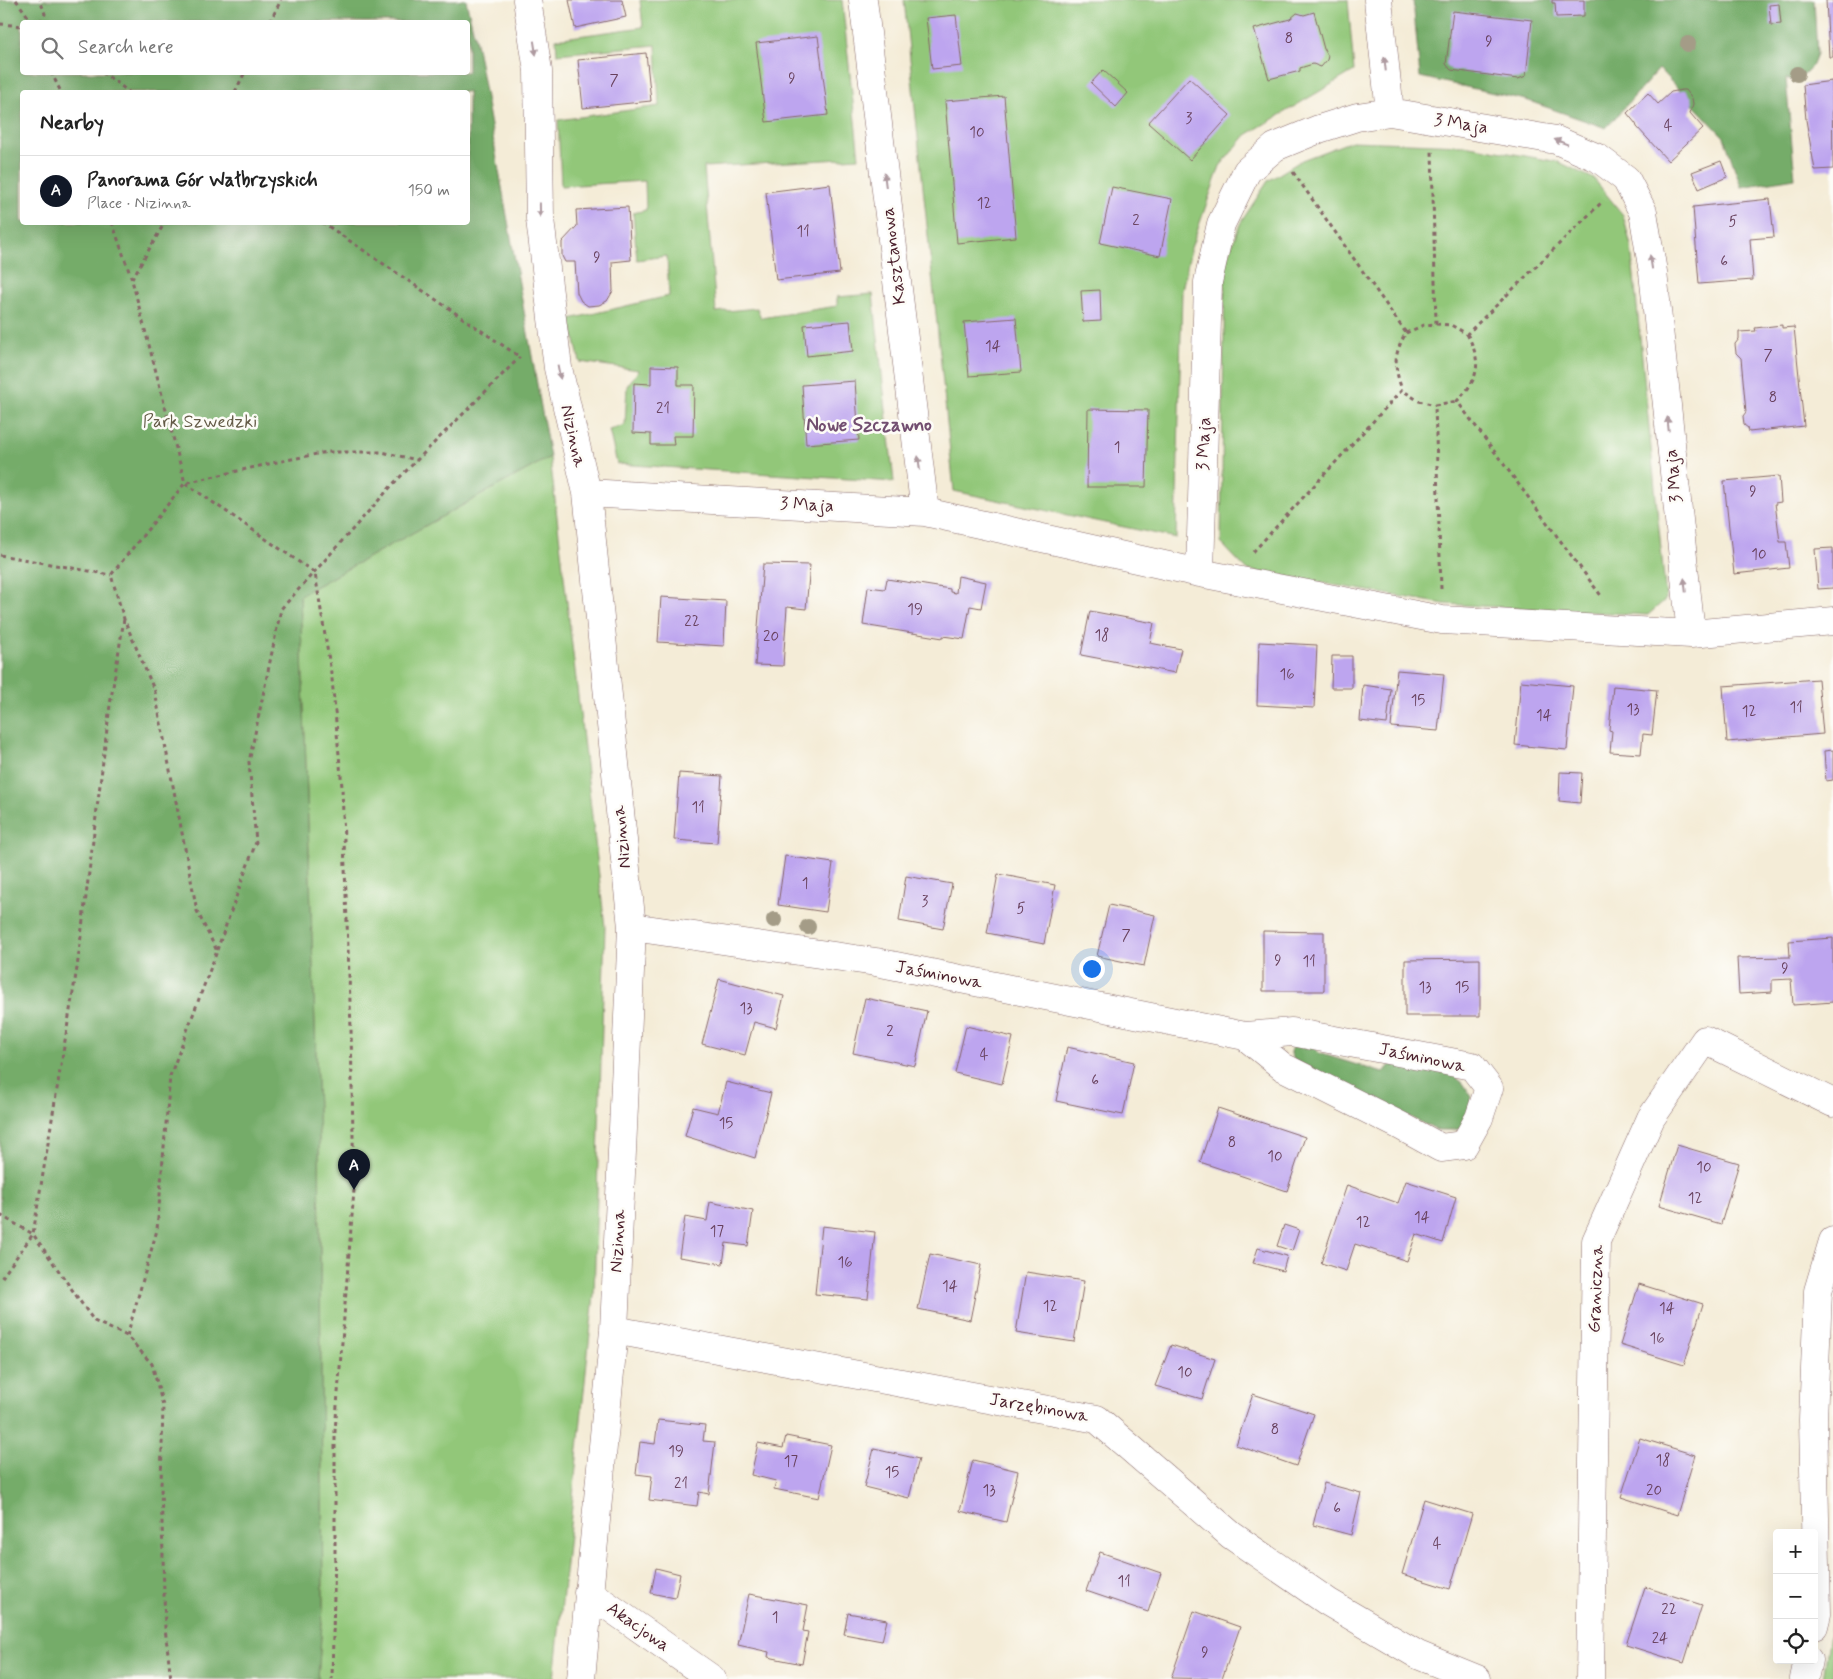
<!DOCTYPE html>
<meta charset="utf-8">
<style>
body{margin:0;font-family:Mynerve,sans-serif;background:#f2f2f2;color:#222}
.controls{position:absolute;right:15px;bottom:15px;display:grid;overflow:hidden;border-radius:5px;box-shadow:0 5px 20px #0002}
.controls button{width:45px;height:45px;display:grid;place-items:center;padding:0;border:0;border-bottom:1px solid #e0e0e0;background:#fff;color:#222;font:25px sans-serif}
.you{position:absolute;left:1091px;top:968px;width:18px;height:18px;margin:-12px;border:4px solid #fff;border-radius:50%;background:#1a73e8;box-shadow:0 0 0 8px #1a73e833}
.badge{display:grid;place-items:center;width:32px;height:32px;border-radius:50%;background:#111827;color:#fff;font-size:16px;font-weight:700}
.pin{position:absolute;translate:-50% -41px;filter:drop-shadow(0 1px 2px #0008)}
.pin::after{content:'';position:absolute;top:26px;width:18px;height:15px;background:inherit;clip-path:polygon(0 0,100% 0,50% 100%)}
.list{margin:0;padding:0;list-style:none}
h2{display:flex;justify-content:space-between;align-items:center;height:65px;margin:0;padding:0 20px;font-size:21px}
h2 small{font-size:16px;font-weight:400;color:#767676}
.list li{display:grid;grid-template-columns:32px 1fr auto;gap:15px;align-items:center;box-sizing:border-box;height:70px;padding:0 20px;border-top:1px solid #e0e0e0}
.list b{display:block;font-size:19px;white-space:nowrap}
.list p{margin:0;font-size:16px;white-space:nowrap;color:#767676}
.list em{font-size:16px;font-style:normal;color:#767676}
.icon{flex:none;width:28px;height:28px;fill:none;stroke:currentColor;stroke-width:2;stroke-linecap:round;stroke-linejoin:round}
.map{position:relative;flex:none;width:1833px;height:1679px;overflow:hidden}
.search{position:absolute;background:#fff;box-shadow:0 5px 20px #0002;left:20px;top:20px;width:450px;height:55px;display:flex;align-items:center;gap:12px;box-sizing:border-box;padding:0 18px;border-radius:5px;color:#767676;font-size:19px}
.panel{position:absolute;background:#fff;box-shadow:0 5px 20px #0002;left:20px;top:90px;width:450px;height:135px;border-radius:5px}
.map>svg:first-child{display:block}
</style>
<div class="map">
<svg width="1833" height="1679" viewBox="0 0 1833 1679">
<rect width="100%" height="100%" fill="#fdfcf7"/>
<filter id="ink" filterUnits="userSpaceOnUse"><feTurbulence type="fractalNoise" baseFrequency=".02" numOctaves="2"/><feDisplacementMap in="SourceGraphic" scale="10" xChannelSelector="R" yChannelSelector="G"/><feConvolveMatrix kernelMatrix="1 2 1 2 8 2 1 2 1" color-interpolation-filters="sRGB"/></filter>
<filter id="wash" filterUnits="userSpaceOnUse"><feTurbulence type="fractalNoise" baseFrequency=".0096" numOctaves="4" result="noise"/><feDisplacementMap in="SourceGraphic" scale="20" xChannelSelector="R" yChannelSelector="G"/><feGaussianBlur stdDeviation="1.12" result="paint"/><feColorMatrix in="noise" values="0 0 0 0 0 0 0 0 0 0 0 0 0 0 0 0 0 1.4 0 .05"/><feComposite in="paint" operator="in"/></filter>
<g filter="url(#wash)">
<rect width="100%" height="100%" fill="#f4ecd7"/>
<!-- green -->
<path fill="#92c779" stroke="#6e7352" d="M640,0h202l17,158 -155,9 12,145 41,-4 4,10 76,-12v-9l36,-3 21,188 -277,-18 -8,-34 16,-5 2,-39 12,-16 -59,-8 -10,-43 99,-23 -2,-40 -30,4 -4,-47 13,-3 -1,-29 -84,5 -3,-66 101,-14 -3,-61 -99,9 -1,-15 87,-12z
M904,0h444l6,71 -108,64 -26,31 -29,82 -9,42 -6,248 -222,-47z
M1352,141l112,4 95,17 35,17 29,36 8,31 35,353 -18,16 -204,-11 -197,-34 -26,-27 4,-280 16,-41 27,-41 34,-21z
M550,457l55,470 -11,368 -40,384h-236l5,-71 -4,-468 -19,-545z
M1831,1627l2,1v51h-10z"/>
<!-- forest -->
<path fill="#75ac69" stroke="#60664a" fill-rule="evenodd" d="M0,0h466l11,47 73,410 -250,138 19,545 4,468 -5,71h-318zM468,22v50h-446v-50zM468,92v130h-446v-130z
M1413,0h401l3,54 -5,12 -14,14 -12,-1 9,99 -54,9 -17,-50 -65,-68 -53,59 -80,-28 -106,-23z
M1299,1043h10l10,10 64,20 10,-11 59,12 11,9 9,14 -8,31 -11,2h-17l-142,-70 -3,-6v-5z"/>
<g id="blocks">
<!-- building -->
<path fill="#bda5ef" d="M569,0h53l4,17 -51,11z
M1552,0h32v16l-28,1 -1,-14h-3z
M1826,0h7v57h-4z
M1779,4l2,20 -10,1 -2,-20z
M1453,11l79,9 -6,56 -8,3 -67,-9 -5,-6z
M1314,12l10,37 4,7 -1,4 -6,7 -8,-3 -13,4v3l-31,8 -15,-50 36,-10 7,-6 7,2z
M956,15l6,51 -30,3 -6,-51z
M818,36l10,79 -62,7 -10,-79z
M646,53l5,48 -68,7 -5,-48z
M1103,70l25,23 -12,14 -25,-24z
M1189,78l41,37 -40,45 -42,-37z
M1832,81l1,88 -18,1 -9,-50 -3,-35z
M1682,90h4l6,8 1,6 -3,9 13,15 -35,33 -31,-34 -1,-3 -9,-11 21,-20 10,11 13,-12z
M1004,96l12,141 -59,6 -12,-142z
M1721,161l6,16 -28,12 -7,-17z
M830,184l10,89 -64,7 -10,-88z
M1112,187l60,12 -12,57 -60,-13z
M1770,199l4,38 -24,2 3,41 -54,4 -6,-77z
M628,207l3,53 -19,2 1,29 -6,10 -8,4 -11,1 -7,-5 -4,-8 -2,-31h-10l-3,-6v-14l15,-16 -1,-16z
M1100,290l1,31 -18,1 -2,-31z
M1016,318l5,54 -52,4 -5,-54z
M850,321l3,30 -46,5 -3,-31z
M1782,325v3l12,-1 10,99 -55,6 -1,-4 -4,-3 -1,-9 3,-4 -5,-54 -5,-5 -1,-9 4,-5v-7l17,-1 -1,-3z
M651,366l27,1v18h16l-1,51h-20l1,9h-23v-11l-18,-1 1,-50 17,1z
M855,381l4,59 -53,4 -4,-59z
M1088,409l60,1 -2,77h-59z
M1779,476l2,26 -6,1 5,39h6l3,26 -55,6 -10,-93z
M1833,548v40l-15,1 -3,-40z
M763,564l47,1 -4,44 -19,-2 -4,59 -28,-1z
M958,576l28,6 -5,26 -11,-2 -6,33 -21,-3v2l-80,-13 5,-38 17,2 2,-10 63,10v3l6,1z
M661,597l65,4 -2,45 -66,-4z
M1090,611l64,12 -4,20 31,6 -6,24 -94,-18z
M1259,642l58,3 -3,63 -57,-3z
M1332,656h20v32h-21z
M1397,670l47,4 -6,57 -47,-4z
M1818,679l5,55 -96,8 -4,-56z
M1521,681l52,5 -6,64 -52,-5z
M1363,685l28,4 -4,35 -27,-3z
M1613,686l44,4 -5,45 -9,-1 -2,20 -31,-2 2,-21 -3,-1z
M1833,750v30l-7,1 -2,-30z
M1560,772l22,1 -2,30 -21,-2z
M679,773l43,3 -5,67 -43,-3z
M785,856l48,7 -7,49 -48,-7z
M998,874l57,11 -11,59 -57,-11z
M906,876l46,8 -9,45 -44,-8z
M1109,905l46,10 -11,51 -47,-10z
M1263,931l61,1v59h-61z
M1833,938v64l-40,3 -2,-26 -19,1v12l-33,2 -2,-36 53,-1 -1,-16z
M1480,959v57h-75v-56z
M719,979l65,17 -8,32 -22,-6 -9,33 -43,-11z
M865,998l62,13 -12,55 -62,-13z
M966,1026l47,11 -11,47 -47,-11z
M1067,1047l67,15 -11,53 -67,-14z
M726,1082l45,11 -16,65 -70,-22 8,-29 25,6z
M1218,1108l87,29 -18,54 -87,-29z
M1677,1145l62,18 -18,61 -62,-18z
M1406,1181l50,16 -13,46 -27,-9 -9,27 -52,-17 -9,27 -25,-8 26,-78 51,18z
M710,1202l43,9 -5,35 -22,-3 -3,21 -44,-7 6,-40 22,4z
M1284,1225l15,5 -7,21 -15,-5z
M822,1226l53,6 -7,67 -53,-5z
M1258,1248l29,8 -4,15 -30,-8z
M930,1254l51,11 -11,55 -52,-11z
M1026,1272l58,9 -10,61 -58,-9z
M1639,1284l64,20 -19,61 -64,-20z
M1171,1345l44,14 -13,40 -47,-13z
M1253,1394l61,20 -18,52 -60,-21z
M658,1420l47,5 -2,16 12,1 -6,52 -10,-2 -2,14 -48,-6 3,-24 -16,-2 4,-32 15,2z
M786,1436l45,9 -12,53 -45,-9 2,-8 -25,-6 7,-32 25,5z
M1640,1438l55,17 -18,60 -56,-18z
M874,1449l45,10 -10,39 -45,-11z
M973,1460l45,11 -12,51 -46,-11z
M1324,1483l37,10 -10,42 -38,-10z
M1424,1499l48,15 -22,75 -48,-15z
M1100,1552l61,21 -13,39 -62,-21z
M656,1568l24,6 -5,24 -24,-5z
M1645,1587l57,18 -18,58 -58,-18z
M749,1594l59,11 -5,26 5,1 -6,32 -34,-7 1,-5 -31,-7z
M1194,1611l46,16 -18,52 -51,-1z
M848,1613l39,7 -5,21 -38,-7z"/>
</g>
</g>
<g filter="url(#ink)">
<use href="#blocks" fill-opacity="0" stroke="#866767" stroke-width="1"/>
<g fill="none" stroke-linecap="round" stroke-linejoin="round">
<defs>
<path id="minor" d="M527,0l11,71 2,148 18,149 29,125 45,434 -18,403 -33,349
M863,0l62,512
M1378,0l12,112
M587,493l338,19 275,61 242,47 249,14 142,-13
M1200,573l8,-291 13,-58 26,-53 28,-24 44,-18 38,-12 33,-5 166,28 42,18 28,21 17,33 10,60 38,362
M632,927l244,35 369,74 47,-4 180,34 17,22 -10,30 -15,27 -23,3 -42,-23 -116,-58 -38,-31
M614,1330l483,89 134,116 97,67 90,53 59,24
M588,1592l124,87
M1814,1626l3,-12 -4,-194 5,-129 15,-50
M1590,1679l6,-438 55,-123 54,-78 128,63
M1804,1679l4,-19"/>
</defs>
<!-- minor casing -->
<use href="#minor" stroke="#866767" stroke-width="29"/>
<!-- path -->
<path stroke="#866767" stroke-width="3" stroke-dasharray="4 4" stroke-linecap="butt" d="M16,0l16,22
M40,22l5,-8 -5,-14
M270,22l11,-22
M0,24l22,2
M51,72l10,20
M102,72l27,20
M235,92l10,-20
M1293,172l113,161c-13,22 -12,33 -4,57
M112,222l20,58 53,203 130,90 17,106 10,108 9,242 3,161 -19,241v120l-3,128
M322,222l198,135
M132,279l33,-57
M1436,324l15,1 16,9 135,-132
M1406,333l18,-8 12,-1 -4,-173
M1467,334c15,28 13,44 -10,67l145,196
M1253,552l149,-162 17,11 16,4
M0,555l111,20
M1441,589l-6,-184 22,-4
M124,619l-14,86 -33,263 -44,266 61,87 33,15 25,28 11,42 -2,80 4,142 6,51
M217,950l39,-108 -7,-80 32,-153 114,-127 125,-125
M0,1215l33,19 -33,46
M127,1336l30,-106 13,-154 47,-125 -20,-40 -42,-219 -31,-73 -13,-44 74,-92 92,-21 50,-10h55l35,8"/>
<!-- minor -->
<use href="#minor" stroke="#fff" stroke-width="28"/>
</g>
<!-- trees -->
<g fill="#a49c87">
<circle cx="1688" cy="44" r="8"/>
<circle cx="1797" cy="74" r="8"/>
<circle cx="774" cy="920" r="8"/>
<circle cx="808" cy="927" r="8"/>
</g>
<!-- one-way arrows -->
<defs><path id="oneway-solid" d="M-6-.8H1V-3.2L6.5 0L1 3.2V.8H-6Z" transform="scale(1.25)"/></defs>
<g fill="#ae9aa0">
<use href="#oneway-solid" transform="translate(535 48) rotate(81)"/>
<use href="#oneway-solid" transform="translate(1385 64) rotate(-96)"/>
<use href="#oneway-solid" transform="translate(1561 142) rotate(-159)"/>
<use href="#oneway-solid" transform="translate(885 180) rotate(-97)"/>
<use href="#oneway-solid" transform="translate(540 210) rotate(89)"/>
<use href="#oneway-solid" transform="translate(1651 262) rotate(-99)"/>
<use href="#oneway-solid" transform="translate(559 372) rotate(79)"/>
<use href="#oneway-solid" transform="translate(1668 424) rotate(-96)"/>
<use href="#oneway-solid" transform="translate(919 463) rotate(-97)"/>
<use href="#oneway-solid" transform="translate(1685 585) rotate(-96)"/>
</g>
</g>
<g text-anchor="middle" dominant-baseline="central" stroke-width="5" stroke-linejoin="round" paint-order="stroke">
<!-- number labels -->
<g font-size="15" fill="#67405c">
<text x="1289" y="39">8</text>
<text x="1489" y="42">9</text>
<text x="792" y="79">9</text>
<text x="614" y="81">7</text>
<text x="1189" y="119">3</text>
<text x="1668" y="126">4</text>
<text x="977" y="133">10</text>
<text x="984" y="204">12</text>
<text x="1136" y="221">2</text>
<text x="1733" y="222">5</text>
<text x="803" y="232">11</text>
<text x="597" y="258">9</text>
<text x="1724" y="262">6</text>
<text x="993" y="347">14</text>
<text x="1768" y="356">7</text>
<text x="1773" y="398">8</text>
<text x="663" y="409">21</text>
<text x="1117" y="448">1</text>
<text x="1753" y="492">9</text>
<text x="1759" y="555">10</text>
<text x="915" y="610">19</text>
<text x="692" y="622">22</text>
<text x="1102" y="636">18</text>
<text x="771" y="637">20</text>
<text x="1287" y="675">16</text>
<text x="1418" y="701">15</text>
<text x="1796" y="708">11</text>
<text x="1633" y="710">13</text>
<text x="1749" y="712">12</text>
<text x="1544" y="716">14</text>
<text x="698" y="808">11</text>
<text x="805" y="884">1</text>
<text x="925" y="902">3</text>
<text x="1021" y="909">5</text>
<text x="1126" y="936">7</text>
<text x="1278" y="961">9</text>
<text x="1309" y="962">11</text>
<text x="1785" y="969">9</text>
<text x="1425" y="988">13</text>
<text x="1462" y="988">15</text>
<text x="746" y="1009">13</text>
<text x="890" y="1032">2</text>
<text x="984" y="1055">4</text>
<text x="1095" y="1081">6</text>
<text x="726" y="1124">15</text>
<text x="1232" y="1143">8</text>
<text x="1275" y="1157">10</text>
<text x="1704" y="1168">10</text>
<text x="1695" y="1199">12</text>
<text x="1422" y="1218">14</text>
<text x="1363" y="1223">12</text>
<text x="717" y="1232">17</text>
<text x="845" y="1263">16</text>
<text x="950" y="1287">14</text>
<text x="1050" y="1307">12</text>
<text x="1667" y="1309">14</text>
<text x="1657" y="1339">16</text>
<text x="1185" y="1373">10</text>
<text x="1275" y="1430">8</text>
<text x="676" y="1452">19</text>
<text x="1663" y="1461">18</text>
<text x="791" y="1462">17</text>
<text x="892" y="1473">15</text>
<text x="681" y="1484">21</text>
<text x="989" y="1491">13</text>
<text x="1654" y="1491">20</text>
<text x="1337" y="1509">6</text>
<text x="1437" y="1544">4</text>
<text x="1124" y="1582">11</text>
<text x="1669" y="1610">22</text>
<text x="775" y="1618">1</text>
<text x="1660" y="1639">24</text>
<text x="1205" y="1653">9</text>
</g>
<!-- street labels -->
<g font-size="18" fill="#4a1f2b" stroke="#fdfcf7">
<text transform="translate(1461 124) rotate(9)">3 Maja</text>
<text transform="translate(894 256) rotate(-97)">Kasztanowa</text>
<text transform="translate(573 436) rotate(77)">Nizinna</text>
<text transform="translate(1204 444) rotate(-88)">3 Maja</text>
<text transform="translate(1674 476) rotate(-96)">3 Maja</text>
<text transform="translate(807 505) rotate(3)">3 Maja</text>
<text transform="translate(622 837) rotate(-96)">Nizinna</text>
<text transform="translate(939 975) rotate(11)">Jaśminowa</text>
<text transform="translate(1422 1058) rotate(12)">Jaśminowa</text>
<text transform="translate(618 1241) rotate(-87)">Nizinna</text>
<text transform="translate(1596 1289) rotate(-88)">Graniczna</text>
<text transform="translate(1039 1408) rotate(10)">Jarzębinowa</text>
<text transform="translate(638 1627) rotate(35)">Akacjowa</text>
</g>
<!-- park labels -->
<g font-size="18" fill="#635a46" stroke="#fdfcf7">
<text x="200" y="422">Park Szwedzki</text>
</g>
<!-- neighbourhood labels -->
<g font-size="19" font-weight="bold" fill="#724e70" stroke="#fdfcf7">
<text x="869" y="425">Nowe Szczawno</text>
</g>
</g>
</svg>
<div class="controls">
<button>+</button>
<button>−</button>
<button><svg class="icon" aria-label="locate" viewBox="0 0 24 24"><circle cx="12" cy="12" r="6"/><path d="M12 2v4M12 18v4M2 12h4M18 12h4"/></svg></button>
</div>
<div class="you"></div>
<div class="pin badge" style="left:354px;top:1190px">A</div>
<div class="search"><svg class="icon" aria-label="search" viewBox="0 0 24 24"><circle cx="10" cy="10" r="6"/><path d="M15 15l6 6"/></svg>Search here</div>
<section class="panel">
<h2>Nearby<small></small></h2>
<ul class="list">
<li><span class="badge">A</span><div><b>Panorama Gór Wałbrzyskich</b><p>Place · Nizinna</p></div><em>150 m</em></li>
</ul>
</section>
</div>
